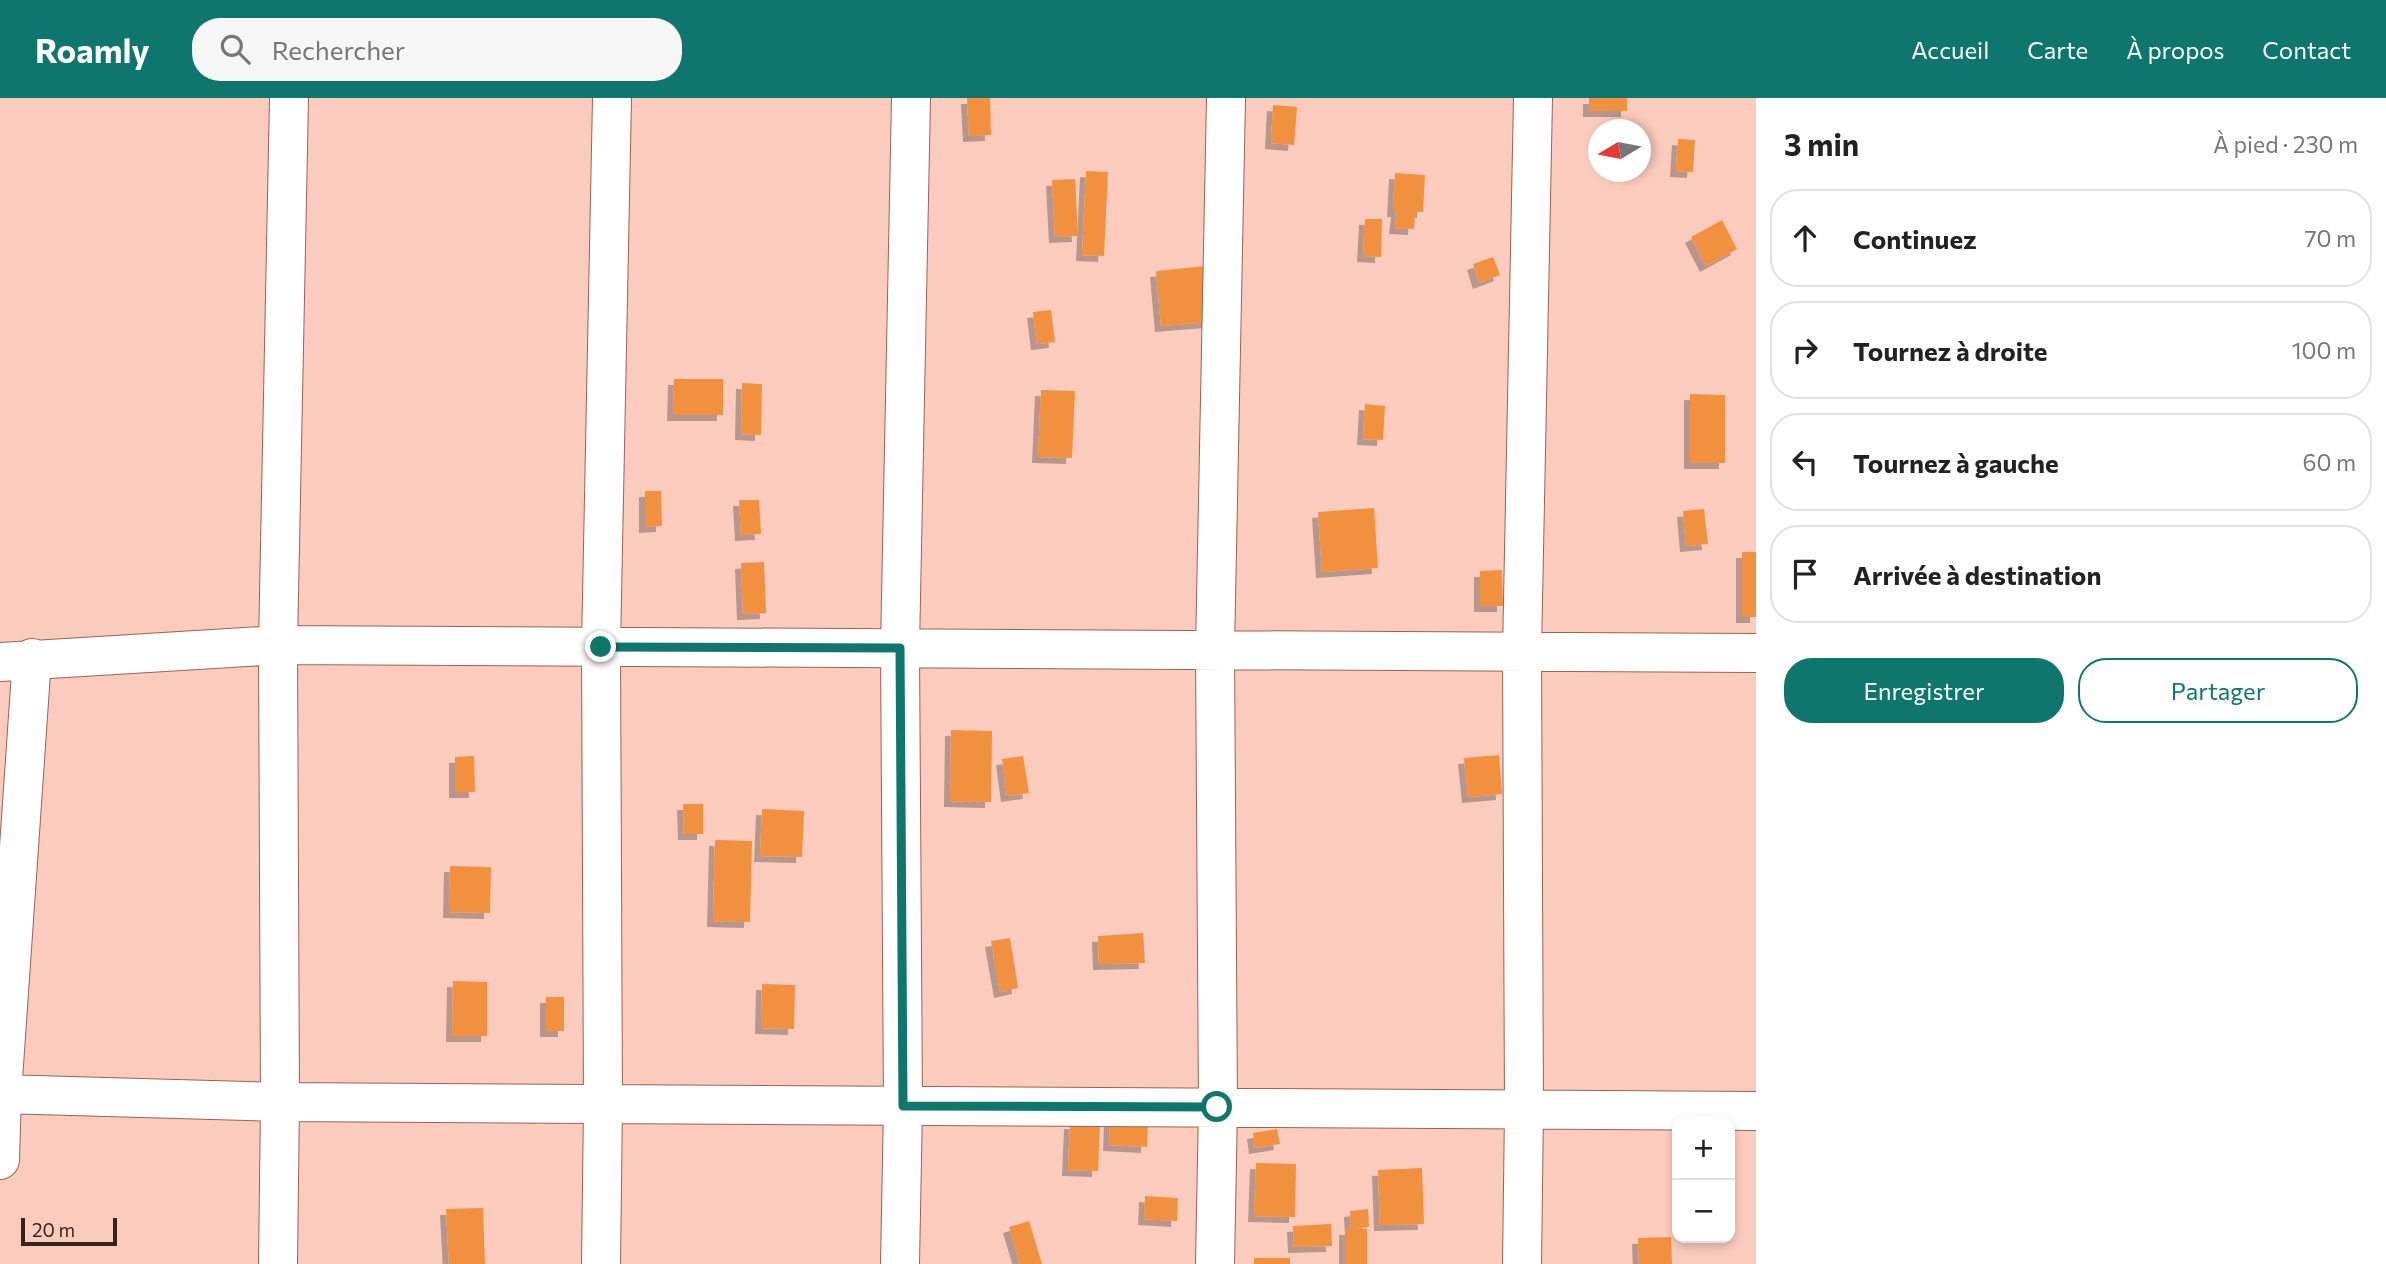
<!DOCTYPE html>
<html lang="fr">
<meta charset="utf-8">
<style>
body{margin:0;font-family:Commissioner,sans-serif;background:#f6f6f6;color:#222}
.controls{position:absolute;right:21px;bottom:21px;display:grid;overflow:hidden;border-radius:14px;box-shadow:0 4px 10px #0003}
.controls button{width:63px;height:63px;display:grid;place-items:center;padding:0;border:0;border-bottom:2px solid #e0e0e0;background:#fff;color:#222;font:35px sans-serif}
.compass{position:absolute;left:1588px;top:21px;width:63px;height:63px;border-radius:50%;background:#fff;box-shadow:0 4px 10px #0003;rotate:260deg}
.scale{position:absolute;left:21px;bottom:18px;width:96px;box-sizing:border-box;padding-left:7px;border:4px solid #38231c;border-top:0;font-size:19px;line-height:24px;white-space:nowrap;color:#38231c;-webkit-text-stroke:5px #fbccbe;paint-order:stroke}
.stop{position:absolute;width:21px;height:21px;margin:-16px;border:5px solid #0f766e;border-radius:50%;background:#fff}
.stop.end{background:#0f766e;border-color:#fff;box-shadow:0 2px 7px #0008}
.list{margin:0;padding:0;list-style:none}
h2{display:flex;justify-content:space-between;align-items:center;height:91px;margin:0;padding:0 28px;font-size:30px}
h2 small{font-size:23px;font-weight:400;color:#767676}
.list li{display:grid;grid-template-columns:46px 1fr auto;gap:21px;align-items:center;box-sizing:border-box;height:98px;margin:0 14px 14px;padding:0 14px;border:2px solid #e0e0e0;border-radius:28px}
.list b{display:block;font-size:26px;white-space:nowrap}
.list em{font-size:23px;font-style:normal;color:#767676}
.actions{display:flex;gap:14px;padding:21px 28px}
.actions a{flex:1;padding:16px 0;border:2px solid #0f766e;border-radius:28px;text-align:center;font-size:24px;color:#0f766e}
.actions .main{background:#0f766e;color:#fff}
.icon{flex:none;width:38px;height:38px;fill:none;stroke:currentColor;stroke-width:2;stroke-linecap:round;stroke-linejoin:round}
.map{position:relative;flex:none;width:1756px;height:1166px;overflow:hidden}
header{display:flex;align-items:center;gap:42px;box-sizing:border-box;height:98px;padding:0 35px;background:#0f766e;color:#fff}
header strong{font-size:33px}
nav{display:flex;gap:38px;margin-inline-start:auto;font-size:24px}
.search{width:490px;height:63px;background:#f6f6f6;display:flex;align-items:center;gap:18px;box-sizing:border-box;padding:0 24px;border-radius:28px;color:#767676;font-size:26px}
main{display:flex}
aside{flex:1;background:#fff}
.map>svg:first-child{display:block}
</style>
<header>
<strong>Roamly</strong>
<div class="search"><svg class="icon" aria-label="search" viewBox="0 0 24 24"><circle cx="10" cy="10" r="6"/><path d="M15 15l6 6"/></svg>Rechercher</div>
<nav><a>Accueil</a><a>Carte</a><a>À propos</a><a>Contact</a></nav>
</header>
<main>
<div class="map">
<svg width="1756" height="1166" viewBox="0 0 1756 1166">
<defs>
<filter id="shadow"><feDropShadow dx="-6" dy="6" stdDeviation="0" flood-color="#0004"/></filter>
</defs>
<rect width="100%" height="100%" fill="#fbccbe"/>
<!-- building -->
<path fill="#f19140" filter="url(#shadow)" d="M967,0h23l1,37 -22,1z
M1589,0h38v13h-38z
M1273,7l24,2 -3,38 -23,-2z
M1678,41l17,1 -2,32 -17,-1z
M1086,73l22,1 -4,84 -22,-1z
M1395,75l30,2 -2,37h-8l-1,17 -19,-1 2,-17h-4z
M1075,81l3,57 -23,1 -3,-57z
M1365,121h17l-1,38 -18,-1z
M1722,122l15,29 -31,17 -15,-29z
M1493,159l7,18 -21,8 -6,-19z
M1206,168l4,56 -49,4 -5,-55z
M1051,212l4,32 -18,2 -4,-32z
M674,281h49v36h-50z
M742,285l20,1 -1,51 -20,-1z
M1041,292l34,1 -3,67 -34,-1z
M1690,296l35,1v68h-35z
M1365,306l20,2 -2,34 -20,-1z
M645,393h16l1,35 -17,1z
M739,402h20l2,34 -20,1z
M1374,410l4,60 -56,4 -4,-60z
M1704,411l4,35 -22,2 -3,-35z
M1742,454h14v65h-14z
M764,464l2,51 -23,1 -2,-51z
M1502,472l1,36h-23v-35z
M951,632l41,1 -1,71 -41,-1z
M1499,657l3,39 -34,3 -4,-39z
M474,658l1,36h-20v-35z
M1023,658l6,37 -22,3 -5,-37z
M683,706h20v30h-19z
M762,711l42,2 -2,46 -42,-1z
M715,742l37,1 -2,81 -37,-1z
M450,768l41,1 -1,46 -41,-1z
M1143,835l2,30 -46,1 -1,-28z
M1010,840l8,50 -18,4 -9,-51z
M453,883l34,1v54h-35z
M762,886l33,1 -1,44 -33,-1z
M546,899h18v34h-18z
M1110,1021l38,3 -1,25 -38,-2z
M1070,1025l30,1 -2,47 -30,-1z
M1277,1031l3,15 -25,4 -2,-15z
M1256,1065l40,1 -1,53 -41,-1z
M1422,1070l2,56 -44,1 -2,-55z
M1145,1098l33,2 -1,23 -33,-2z
M483,1110l2,56h-36l-3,-55z
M1368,1111l1,18 -12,1 10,1v35h-22v-35h6l-1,-18z
M1029,1123l13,43h-22l-11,-37z
M1331,1126l1,22 -38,1 -1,-21z
M1671,1139l1,27h-33l-1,-26z
M1254,1160h36v6h-36z"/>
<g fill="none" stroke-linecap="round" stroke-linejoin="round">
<defs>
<path id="minor" d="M0,564l278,-17 1478,8
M0,996l280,8 1476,9
M0,1062l2,-66 30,-436
M278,1166l2,-162 -2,-457 11,-547
M601,1166l2,-160 -2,-457 11,-549
M900,1166l3,-158 -3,-458 11,-550
M1215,1166l3,-157 -3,-457 11,-552
M1522,1166l2,-155 -2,-457 11,-554"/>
</defs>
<!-- minor casing -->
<use href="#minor" stroke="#976354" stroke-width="40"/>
<!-- minor -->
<use href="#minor" stroke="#fff" stroke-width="38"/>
</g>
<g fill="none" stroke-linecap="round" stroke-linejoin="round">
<!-- route -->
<path stroke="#0f766e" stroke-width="9" d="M601,549l299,1 3,458 314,1"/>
</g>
</svg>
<div class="controls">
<button>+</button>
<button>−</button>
</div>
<svg class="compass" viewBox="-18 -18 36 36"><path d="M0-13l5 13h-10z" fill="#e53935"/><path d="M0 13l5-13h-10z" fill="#767676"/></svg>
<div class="scale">20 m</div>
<div class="stop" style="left:1217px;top:1009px"></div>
<div class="stop end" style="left:601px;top:549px"></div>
</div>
<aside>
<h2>3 min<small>À pied · 230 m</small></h2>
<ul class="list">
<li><svg class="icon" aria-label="ahead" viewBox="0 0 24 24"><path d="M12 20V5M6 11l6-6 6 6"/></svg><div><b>Continuez</b></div><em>70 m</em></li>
<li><svg class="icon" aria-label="right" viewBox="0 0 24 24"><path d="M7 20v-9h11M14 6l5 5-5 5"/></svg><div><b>Tournez à droite</b></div><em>100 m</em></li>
<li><svg class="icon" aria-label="left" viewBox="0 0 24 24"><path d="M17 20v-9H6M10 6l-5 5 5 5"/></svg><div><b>Tournez à gauche</b></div><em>60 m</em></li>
<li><svg class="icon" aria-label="arrive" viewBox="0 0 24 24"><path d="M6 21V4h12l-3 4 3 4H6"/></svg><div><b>Arrivée à destination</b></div></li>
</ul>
<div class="actions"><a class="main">Enregistrer</a><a>Partager</a></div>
</aside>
</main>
